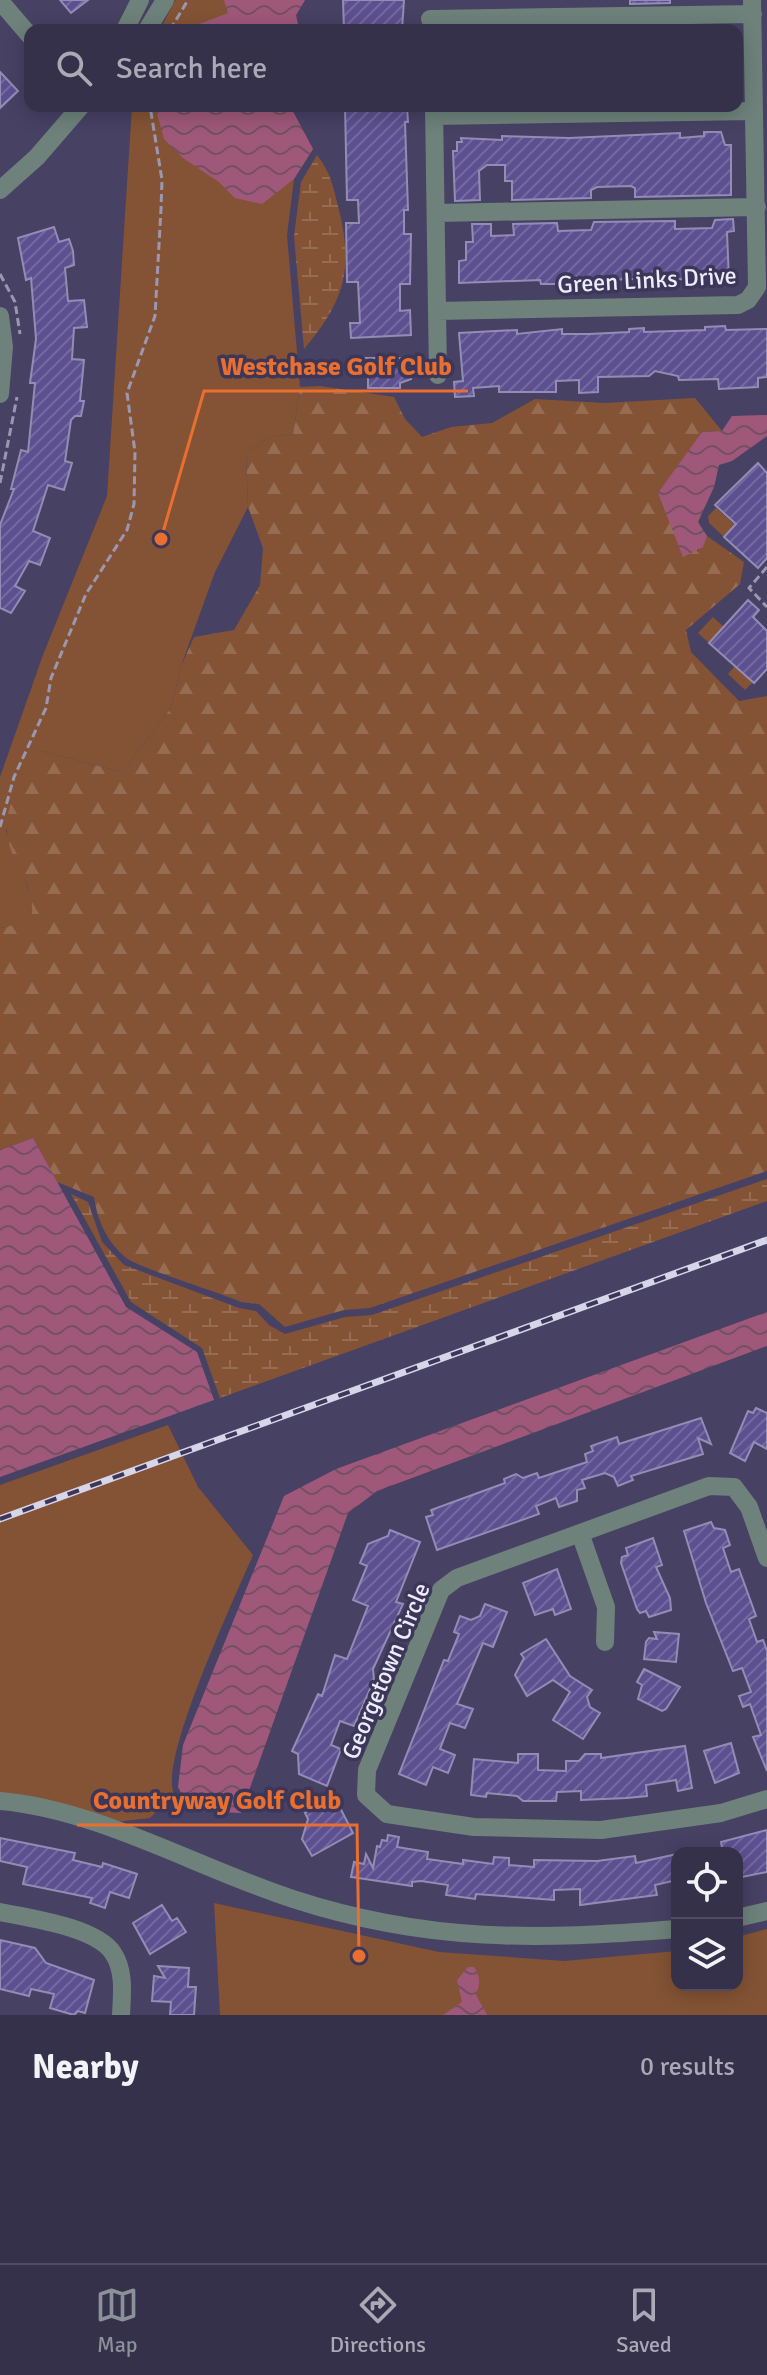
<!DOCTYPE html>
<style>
body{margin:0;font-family:Signika,sans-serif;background:#3d3952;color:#f1f3f6}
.controls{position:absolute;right:24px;bottom:24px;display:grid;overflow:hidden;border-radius:16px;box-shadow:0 4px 20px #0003}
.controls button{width:72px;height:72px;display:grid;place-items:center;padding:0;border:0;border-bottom:2px solid #4f4c63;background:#35314b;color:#f1f3f6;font:40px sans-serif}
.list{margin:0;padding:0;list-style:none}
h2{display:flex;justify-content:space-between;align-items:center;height:104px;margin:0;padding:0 32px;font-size:34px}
h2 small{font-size:26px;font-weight:400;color:#aaa9b5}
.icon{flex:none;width:44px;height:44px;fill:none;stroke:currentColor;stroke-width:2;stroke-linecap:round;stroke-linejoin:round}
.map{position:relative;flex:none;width:767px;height:2015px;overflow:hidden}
.search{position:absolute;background:#35314b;box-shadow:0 4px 20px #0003;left:24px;right:24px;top:24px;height:88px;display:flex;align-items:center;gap:20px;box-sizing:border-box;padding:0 28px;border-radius:16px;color:#aaa9b5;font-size:30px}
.sheet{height:248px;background:#35314b}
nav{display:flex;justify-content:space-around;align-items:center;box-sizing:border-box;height:112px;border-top:2px solid #4f4c63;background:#35314b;font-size:22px;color:#aaa9b5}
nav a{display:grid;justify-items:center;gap:4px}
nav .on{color:#8c9099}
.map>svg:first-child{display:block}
</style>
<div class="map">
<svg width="767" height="2015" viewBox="0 0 767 2015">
<defs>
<pattern id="forest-firs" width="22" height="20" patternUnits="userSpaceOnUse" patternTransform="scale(2)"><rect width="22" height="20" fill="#845335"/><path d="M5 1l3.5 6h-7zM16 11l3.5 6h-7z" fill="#966c53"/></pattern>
<pattern id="wetland-marsh" width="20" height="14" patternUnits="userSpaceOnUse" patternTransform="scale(2)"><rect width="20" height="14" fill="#845335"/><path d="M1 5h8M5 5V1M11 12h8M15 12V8" fill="none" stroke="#966c53"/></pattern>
<pattern id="water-waves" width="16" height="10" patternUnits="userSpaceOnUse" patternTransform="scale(2)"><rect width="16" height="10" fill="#9f587a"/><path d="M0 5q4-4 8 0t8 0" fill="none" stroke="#735063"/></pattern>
<pattern id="building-hatch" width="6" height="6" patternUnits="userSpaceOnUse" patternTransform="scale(2)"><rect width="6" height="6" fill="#5d5090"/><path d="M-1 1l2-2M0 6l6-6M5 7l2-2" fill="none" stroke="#7569a0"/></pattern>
</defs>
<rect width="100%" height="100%" fill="#474164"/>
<!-- green -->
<path fill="#845335" d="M175,0h130l-9,15 3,15h-139z
M132,106h158l23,43 -19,30 -7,56 13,152 -7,47 -23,3 -24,15 2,55 -33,65 -34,94 -10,42 -49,64 -81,-21 -35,80 28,73 -3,19 -31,5v-151l43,-122 64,-159z
M716,508l19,17 -11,12 -15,-14 -1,-7z
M713,617l11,10 -15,16 -11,-10z
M735,666l18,16 -8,8 -17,-16z
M168,1425l30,62 55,68c-17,40 -95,206 -79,239l-24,24 -35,4 -115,-29v-308z
M214,1903l225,49 125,9 113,-10v34h60v-48l30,-8v86h-547z"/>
<!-- forest -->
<path fill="url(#forest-firs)" d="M320,386l74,11 11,22 17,18 29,-10 41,-4 43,-24 69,4 91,-5 27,33 -20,1 -5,120 10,-16 37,26 -4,22 -54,46 5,22 48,49 28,-5v475l-397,137 -26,2 -59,17 -26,-23 -18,-2c-22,-10 -103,-34 -116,-45 -18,-15 -28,-37 -31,-60l-37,-15 -24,-44 -33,12v-222l31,-6c7,-38 -21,-56 -24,-90 -3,-27 19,-61 34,-81l81,21 49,-64 10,-42 13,-29 40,-7 26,-45 3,-37 -15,-41 -2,-55 24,-15 23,-3 7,-47z"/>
<!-- wetland -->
<path fill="url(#wetland-marsh)" d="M317,155c13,16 16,31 21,51 16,63 7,94 -34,143l-10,-113 7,-54z
M767,1179v22l-547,197 -18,-50 -71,-46 -60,-108 17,8 14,40 22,23 115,43 17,3 13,14 16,9 60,-17 27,-2z"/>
<!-- water -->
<path fill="url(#water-waves)" d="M224,0h81l-9,15 3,15h-115l44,-17z
M155,106h135l23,43 -19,30 -32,25 -27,-6 -16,-16 -36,-24 -19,-19z
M767,415v21l-35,25 -13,4 -5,22 -16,35 9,14 -4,11 -20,10 -25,-64 44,-61 20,-1 10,-15z
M33,1138l93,169 71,45 17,48 -214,77v-327z
M767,1312v34l-390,145 -29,22 -107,300 -51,-2 -12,-24 5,-42 101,-249 52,-27z
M468,1967h6c7,11 6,16 2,28l11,20h-44l19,-13 -5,-22z"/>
<!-- building -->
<path fill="url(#building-hatch)" stroke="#938db5" stroke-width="2" d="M60,0h28l-17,13z
M343,0h61l-2,30h-58z
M630,0h40v3l-40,1z
M0,72l18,19 -18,17z
M345,106h17v3l45,-1 1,14h-3l3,88h-4v24h7l-1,50h-10v27l10,-1 1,25 -60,3 -1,-15h10l-2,-41h-11l-1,-59h13l-1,-23h-11z
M704,132h17l4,13h6v50l-96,2v-9l-4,-2 -34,1 -6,3v8l-79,2v-19h-7v-16h-18l-8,6 1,29 -25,1 -2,-50h4v-9h5l-1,-4 41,2v-4l67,2 111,-5v5l24,-2z
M733,219l1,12 -7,1 2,49 -47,-2 -44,5v-5h-10l-72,5h-15l-1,-4 -81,3v-22l7,-1v-18h7l-1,-18h19v12l23,-1 -1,-11 44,-1 1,8 33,-1 3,-8 81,-1v8l37,-1 3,-8z
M54,227l5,15 10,-3 4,12 1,14 -9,3 3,33 16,-1 3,27 -13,1 -2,31 12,1 -4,41h4l-3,15h-6l-4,4 -6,41 7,2 -8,27 -16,-5 -15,46 17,7 -10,27 -11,-4 -14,25 10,5 -14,22 -11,-5v-83l14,-36h-3l10,-39 7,2 7,-69h-5l6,-44 -5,-61 -5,2 -8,-42z
M725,326l1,4 41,-1v48l-9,1v9l-39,2 -1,-10 -39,1 -1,-4 -23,-5 -6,5 -51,1v15l-19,1v-13l-23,1v11h-57v-6l-26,2 1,8 -19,1 -1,-15 9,-1 -4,-48 58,-3v4l45,-5v5h27l40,-2v-3l15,-1v4l61,-2v-3z
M361,358h46l4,21 -11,4v5h-32v-17h-6z
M758,463l9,10v85l-9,10 -34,-31 12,-13 -21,-19z
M748,600l11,10 -6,7 14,14v38l-13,14 -45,-40z
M756,1408l11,5v36l-13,-7 -9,19 -15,-8 18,-42 5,2z
M701,1418l10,26 -13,-6 5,16 -72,22 2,4 -15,6 -4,-9 -9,-4 -23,7 3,8 -8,2v11l-18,6 -3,-9 -20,8 3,8 -102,36 -11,-33 7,-2 -2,-5 74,-27 -1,-4 12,-5 7,4 14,-5 2,5 48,-16 -2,-8 8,-3 -2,-5 26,-9 2,7z
M711,1522l3,6 11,2 5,15 -7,3 8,24 8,-3 17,47 -7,3 8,23 6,-2 4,11v120l-14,-34 8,-2 -11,-31 -7,3 -4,-11 12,-4 -9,-24 -9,3 -27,-68 -22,-72z
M390,1530l30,12 -24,60 7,2 -30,65 1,11 -20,46 -14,-5 -9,24 10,4 -14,37 -28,-12 -1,-20 -6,-3 26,-57 4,2 13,-41 12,4 21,-53 -15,-6 14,-34 -7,-3 8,-19 20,-8z
M653,1538l9,27 -6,2 14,31 1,12 -22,7 -3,-6 -6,2 -3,-4 -16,-46 1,-6 6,-2 -2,-7z
M557,1569l14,40 -16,6 -2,-6 -18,6 -12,-32z
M485,1604l22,8 -14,35 -10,-4 -26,61 16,5 -8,19 -15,-5 -10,26 15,6 -7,18 -15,-6 -7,18 -27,-11 45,-114 4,1 11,-27 -5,-2 6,-16 11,4 9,-4z
M654,1632l25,2 -3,28 -32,-3 2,-17 3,-4 8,1z
M546,1639l24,37 22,14 -5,7 3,10 10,6 -17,26 -30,-19 17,-28 -17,-12 -26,16 -12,-21 9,-17 -3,-4z
M644,1669l36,18 -14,22 -4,2 -24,-12 4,-14 -5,-3z
M731,1743l8,30 -24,10 -11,-32z
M685,1746l7,42 -14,3 -2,-11 -30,5 1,11 -20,2 -46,2v-9l-24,1 -1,9h-33l-6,-5 -30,-3 -1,4 -15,-2 3,-36 44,4v-9h20v16l28,1v-10h13l6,-7h16v4z
M334,1796l19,37 -41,23 -10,-17 6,-20 -3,-6z
M767,1830v42l-30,6v-25h-14l-2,-11z
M388,1835l11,2 -2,10 31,5 -1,7 36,5v-4l30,4 1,-7 15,1v7l25,2v-7l63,1 38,-5 1,7 41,-9v26l-22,5 2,10 -77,10v-16l-26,1v10l-78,-6 -1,5 -29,-4 2,-10 -27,-4 -9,1v4l-61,-9 3,-15 10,2 2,-10 7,14 4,-22 3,1 2,-7 5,1z
M0,1838l75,15 -2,7 29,7 1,-4 34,11 -8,24 -19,-6 -5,16 -15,-5 2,-5 -69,-14 4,-17 -27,-6z
M162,1905l10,16 5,-3 9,14 -36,22 -17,-31z
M0,1940l35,8 11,15 48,17 -9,33 -7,-2 -4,4 -24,-7 4,-14 -23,-5 -2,7 -29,-7z
M158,1966l31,2 -1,19h8l-2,28h-24l1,-13 -19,-1 2,-25 11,2z"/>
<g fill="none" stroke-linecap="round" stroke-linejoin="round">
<!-- path -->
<path stroke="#9b97b1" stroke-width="3" stroke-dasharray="8 4" stroke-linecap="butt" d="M170,30l18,-30
M0,274l15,28 5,32
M0,483l17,-86
M767,567l-18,21 18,19
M0,827l14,-50 32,-69 5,-30 35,-84 41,-64 7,-26 1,-52 -8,-59 28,-77 6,-107 1,-29 -12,-74"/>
<!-- minor -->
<path stroke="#6e827b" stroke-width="18" d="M0,1l30,35
M430,19l323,-5
M125,30l15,-30
M147,30l18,-30
M434,106l3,205 301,-6 10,-5 9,-13 -5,-287
M435,116l319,-5
M0,190l37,-33 44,-51
M436,213l321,-6
M437,311l1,64
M0,316l4,31 -4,47
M580,1533l26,74 -1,35
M767,1558l-18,-51 -15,-20 -25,-1 -252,92 -16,12 -74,180 -1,25 21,19 87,13 127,3 120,-17 46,-14
M0,1801c97,8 200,68 293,98 135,44 245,41 384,30
M0,1912c29,6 96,15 113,41 12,18 9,41 8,62
M737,1918l30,-7"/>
<defs>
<path id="rail" d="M0,1519l767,-279"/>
</defs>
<!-- rail casing -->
<use href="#rail" stroke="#d7d5e9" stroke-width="7"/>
<!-- rail -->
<use href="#rail" stroke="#3c3758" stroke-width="4" stroke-dasharray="12" stroke-linecap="butt"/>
</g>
<g text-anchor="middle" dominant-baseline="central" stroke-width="7" stroke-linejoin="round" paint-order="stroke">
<!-- street labels -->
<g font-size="24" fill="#edecfd" stroke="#3c3758">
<text transform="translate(647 280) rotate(-3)">Green Links Drive</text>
<text transform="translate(386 1671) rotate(-67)">Georgetown Circle</text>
</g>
</g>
<!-- callouts -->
<path fill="none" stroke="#e96f30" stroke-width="3" d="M161 539L204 391H468M359 1956L357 1825H77"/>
<g fill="#e96f30" stroke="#3c3758" stroke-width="3">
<circle cx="161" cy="539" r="8"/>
<circle cx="359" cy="1956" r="8"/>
</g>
<g font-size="26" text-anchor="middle" font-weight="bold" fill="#e96f30" stroke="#3c3758" stroke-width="7" stroke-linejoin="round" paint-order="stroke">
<text x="336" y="375">Westchase Golf Club</text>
<text x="217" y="1809">Countryway Golf Club</text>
</g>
</svg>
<div class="controls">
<button><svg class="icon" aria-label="locate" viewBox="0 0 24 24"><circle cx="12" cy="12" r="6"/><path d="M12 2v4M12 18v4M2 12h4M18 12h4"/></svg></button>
<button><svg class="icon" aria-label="layers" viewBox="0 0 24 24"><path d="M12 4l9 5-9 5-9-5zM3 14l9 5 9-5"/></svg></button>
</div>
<div class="search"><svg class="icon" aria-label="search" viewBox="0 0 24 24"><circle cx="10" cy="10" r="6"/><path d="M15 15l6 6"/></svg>Search here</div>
</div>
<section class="sheet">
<h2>Nearby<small>0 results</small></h2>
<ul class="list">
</ul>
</section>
<nav>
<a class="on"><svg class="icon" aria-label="map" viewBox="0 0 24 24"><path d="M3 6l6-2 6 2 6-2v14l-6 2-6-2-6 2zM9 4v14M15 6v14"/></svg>Map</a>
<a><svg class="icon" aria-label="directions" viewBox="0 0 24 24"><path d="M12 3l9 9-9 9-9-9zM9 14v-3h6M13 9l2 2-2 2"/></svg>Directions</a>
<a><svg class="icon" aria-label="saved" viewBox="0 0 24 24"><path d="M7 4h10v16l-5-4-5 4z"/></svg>Saved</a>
</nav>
